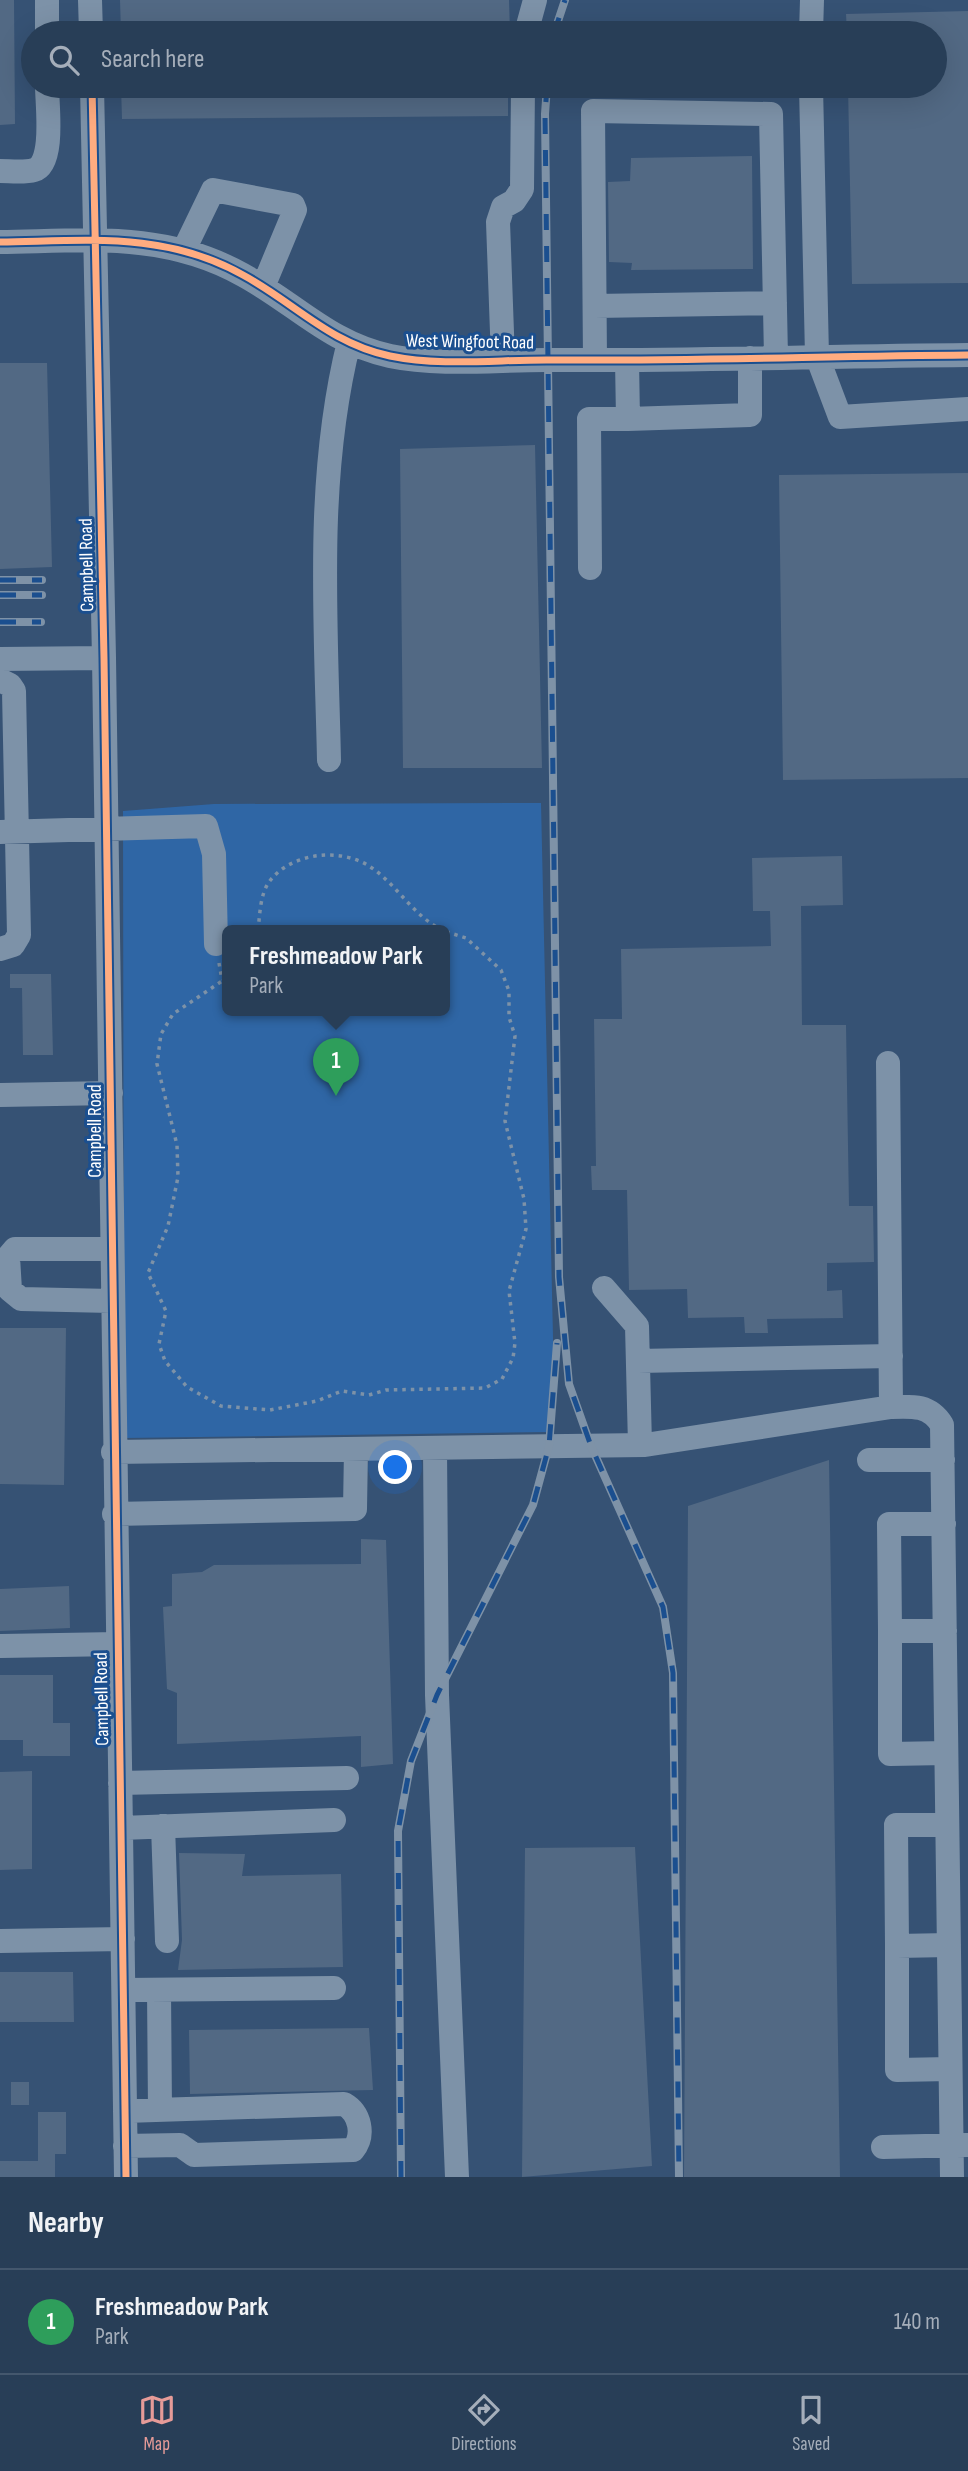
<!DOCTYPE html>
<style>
body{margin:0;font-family:"Sofia Sans Condensed",sans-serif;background:#344961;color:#f1f3f6}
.you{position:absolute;left:396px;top:1468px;width:24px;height:24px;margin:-18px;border:5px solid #fff;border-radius:50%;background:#1a73e8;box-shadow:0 0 0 10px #1a73e833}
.badge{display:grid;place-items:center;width:46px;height:46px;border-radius:50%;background:#e69b98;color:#fff;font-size:23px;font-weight:700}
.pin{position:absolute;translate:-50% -58px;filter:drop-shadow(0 2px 4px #0008)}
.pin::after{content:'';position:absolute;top:37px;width:24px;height:21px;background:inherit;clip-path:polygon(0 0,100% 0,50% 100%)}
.popup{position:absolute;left:222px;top:925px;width:228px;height:91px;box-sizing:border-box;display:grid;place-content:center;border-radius:10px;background:#283e57;filter:drop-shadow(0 2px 5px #0005);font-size:23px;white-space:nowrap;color:#a5aeba}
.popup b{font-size:26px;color:#f1f3f6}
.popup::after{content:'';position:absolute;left:50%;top:100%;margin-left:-14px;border:14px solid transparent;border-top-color:#283e57}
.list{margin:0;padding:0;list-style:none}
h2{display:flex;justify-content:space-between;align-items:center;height:91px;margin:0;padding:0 28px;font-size:30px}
h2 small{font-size:23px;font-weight:400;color:#a5aeba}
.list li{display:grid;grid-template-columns:46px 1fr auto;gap:21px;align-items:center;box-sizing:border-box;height:105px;padding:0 28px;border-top:2px solid #44576d}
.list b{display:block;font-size:26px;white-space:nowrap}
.list p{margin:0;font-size:23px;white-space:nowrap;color:#a5aeba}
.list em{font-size:23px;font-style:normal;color:#a5aeba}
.icon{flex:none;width:38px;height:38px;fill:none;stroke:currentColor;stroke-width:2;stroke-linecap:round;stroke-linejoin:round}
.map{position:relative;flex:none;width:968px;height:2177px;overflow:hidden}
.search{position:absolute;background:#283e57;box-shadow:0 7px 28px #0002;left:21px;right:21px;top:21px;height:77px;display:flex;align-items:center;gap:18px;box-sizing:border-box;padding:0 24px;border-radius:38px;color:#a5aeba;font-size:26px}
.sheet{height:196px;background:#283e57}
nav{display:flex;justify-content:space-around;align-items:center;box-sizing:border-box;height:98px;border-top:2px solid #44576d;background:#283e57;font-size:19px;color:#a5aeba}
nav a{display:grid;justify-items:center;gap:4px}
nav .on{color:#e69b98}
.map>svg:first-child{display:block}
</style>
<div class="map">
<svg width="968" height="2177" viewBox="0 0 968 2177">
<rect width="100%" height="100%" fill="#365274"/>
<!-- green -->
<path fill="#2f66a5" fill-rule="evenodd" d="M541,803l13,579 -3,50 -427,6 -1,-627 91,-7zM228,930h216v80h-216z"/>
<!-- building -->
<path fill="#526984" d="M0,0h14l1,124 -15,1z
M120,0h389l1,33h-389z
M968,11v272l-116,1 -4,-198h87v-53h-88l-1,-19z
M121,86h387v30l-386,3z
M752,156l1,113 -122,1 1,-7 -23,-1 -1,-80 22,-1 1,-23z
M0,363h47l5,204 -52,2z
M535,445l7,323h-139l-3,-319z
M968,473v305l-185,2 -4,-305z
M842,856l1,49 -42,1 1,119h44l3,181h24l1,56 -47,1v28l15,-1 1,28 -76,1 1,14h-23l-1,-16 -56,1 -1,-29 -58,1 -2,-100h-35l-1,-24h5l-2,-147h28l-1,-70 150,-3 -1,-35h-17l-1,-53z
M10,974h41l2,81h-30l-1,-67h-12z
M0,1328h66l-2,157 -64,-1z
M829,1460l11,717h-156l4,-671z
M361,1539l25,1 7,224 -32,3v-31l-184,8v-51l-10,-4 -4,-82 9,-1v-32l30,-2 12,-7 147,-1z
M69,1586l1,42 -70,3v-42z
M0,1675h53v48h17v33h-47v-16h-23z
M32,1771v98l-32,1v-98z
M635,1847l17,319 -130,11 3,-329z
M179,1853l66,1 -3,22 99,-2 2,93 -165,3 4,-30z
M0,1972h73l1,50h-74z
M369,2028l4,62 -183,4 -1,-64z
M11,2082h18v23h-18z
M38,2112h28v42h-11v23h-55v-16h38z"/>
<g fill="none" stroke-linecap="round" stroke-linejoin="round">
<!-- path -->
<path stroke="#7d92a8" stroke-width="3.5" stroke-dasharray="3.5 5" stroke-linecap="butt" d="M258,930c2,-16 2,-35 11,-48 21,-29 70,-35 100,-16 28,18 43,49 73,64
M219,963l3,17
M228,977l-55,37 -12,20 -4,30 20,81 1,32 -10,49 -20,47 18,38 -7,33 6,17 22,26 34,19 49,4 47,-9 25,-10 27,4 17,-5 99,-2 17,-9 11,-21 2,-15 -6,-52 17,-62 -2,-30 -19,-78 10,-85 -6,-19v-26l-8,-21 -35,-32 -22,-7"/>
<!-- minor -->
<path stroke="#7d92a8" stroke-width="24" d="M47,0v33
M90,0l1,33
M526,33l9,-33
M811,33l1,-33
M92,86l12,572 22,1519
M811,86l6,270 23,61 128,-8
M0,171c10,0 24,2 34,-1 21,-6 13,-66 13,-84
M0,242c86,-1 165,-11 243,33 52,28 86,68 147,81 53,11 111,3 164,4 138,1 276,-4 414,-5
M184,250l29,-60 80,15 2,5 -32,77
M595,306l180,-3
M503,360l-5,-138 5,-15 11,-6 8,-12 1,-103
M595,360l-2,-249 178,3 5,243
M627,360l1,59 122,-4v-57
M590,568l-1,-149h39
M0,659l104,-1
M0,680l10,5 4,6 5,244 -6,10 -13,4
M329,760c-3,-139 -14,-282 20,-418
M0,832l206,-6 8,28 2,90
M888,1063l3,344
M0,1095l111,-2
M112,1249h-97l-7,8 2,33 11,9 91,2
M604,1288l33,38 3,119
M638,1361l253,-5
M435,1449l2,246 20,482
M113,1452l532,-7 246,-38c22,-1 39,-2 51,18l10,752
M869,1460h74
M114,1514l241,-5 1,-60
M890,1631l-1,-107h55
M945,1631h-55v123l56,-1
M1,1646l116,-2
M120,1783l227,-5
M163,1826l4,115
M121,1828l213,-8
M0,1941l123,-2
M949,1945l-52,1v124l53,-1
M897,1946l-1,-121h51
M124,1990l210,-2
M159,1990l1,120
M125,2111l219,-7c16,9 21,31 9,46l-159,5 -14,-10 -55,1
M883,2147l84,-2"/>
<defs>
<path id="rail" d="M554,33l11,-33
M547,86l-2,28 14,1163 10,107 22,62 72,161 10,66 6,504
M0,580h42
M0,595h42
M0,622h41
M401,2177l-3,-346 13,-70 26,-66 96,-190 16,-59 8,-103"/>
</defs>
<!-- rail casing -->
<use href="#rail" stroke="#7e92a7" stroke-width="8"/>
<!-- rail -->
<use href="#rail" stroke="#1b4f8f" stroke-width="5" stroke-dasharray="16" stroke-linecap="butt"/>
<defs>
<path id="cycleway" d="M92,86l12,572 22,1519
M0,242c86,-1 165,-11 243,33 52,28 86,68 147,81 53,11 111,3 164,4 138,1 276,-4 414,-5"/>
</defs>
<!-- cycleway casing -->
<use href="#cycleway" stroke="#1b4f8f" stroke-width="11"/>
<!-- cycleway -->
<use href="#cycleway" stroke="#ffac80" stroke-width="7"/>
</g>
<g text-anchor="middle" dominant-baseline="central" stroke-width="6" stroke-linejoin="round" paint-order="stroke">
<!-- street labels -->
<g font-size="19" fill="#fff" stroke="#1b4f8f">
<text transform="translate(470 342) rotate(1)">West Wingfoot Road</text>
<text transform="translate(87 565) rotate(-91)">Campbell Road</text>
<text transform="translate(95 1131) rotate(-90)">Campbell Road</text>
<text transform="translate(102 1699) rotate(-91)">Campbell Road</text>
</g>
</g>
</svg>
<div class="you"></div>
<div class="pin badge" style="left:336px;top:1096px;background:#2e9e5b">1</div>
<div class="popup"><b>Freshmeadow Park</b>Park</div>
<div class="search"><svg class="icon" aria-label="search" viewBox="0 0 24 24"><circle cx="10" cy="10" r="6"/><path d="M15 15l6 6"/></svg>Search here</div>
</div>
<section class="sheet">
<h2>Nearby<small></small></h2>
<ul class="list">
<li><span class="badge" style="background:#2e9e5b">1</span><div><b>Freshmeadow Park</b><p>Park</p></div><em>140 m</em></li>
</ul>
</section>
<nav>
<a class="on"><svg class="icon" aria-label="map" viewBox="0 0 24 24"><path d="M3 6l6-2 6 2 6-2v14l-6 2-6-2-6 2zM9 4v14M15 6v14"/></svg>Map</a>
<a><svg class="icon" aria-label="directions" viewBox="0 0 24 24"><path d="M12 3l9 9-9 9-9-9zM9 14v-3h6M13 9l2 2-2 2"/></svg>Directions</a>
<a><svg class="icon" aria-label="saved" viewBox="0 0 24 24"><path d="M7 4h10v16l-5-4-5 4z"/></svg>Saved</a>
</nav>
